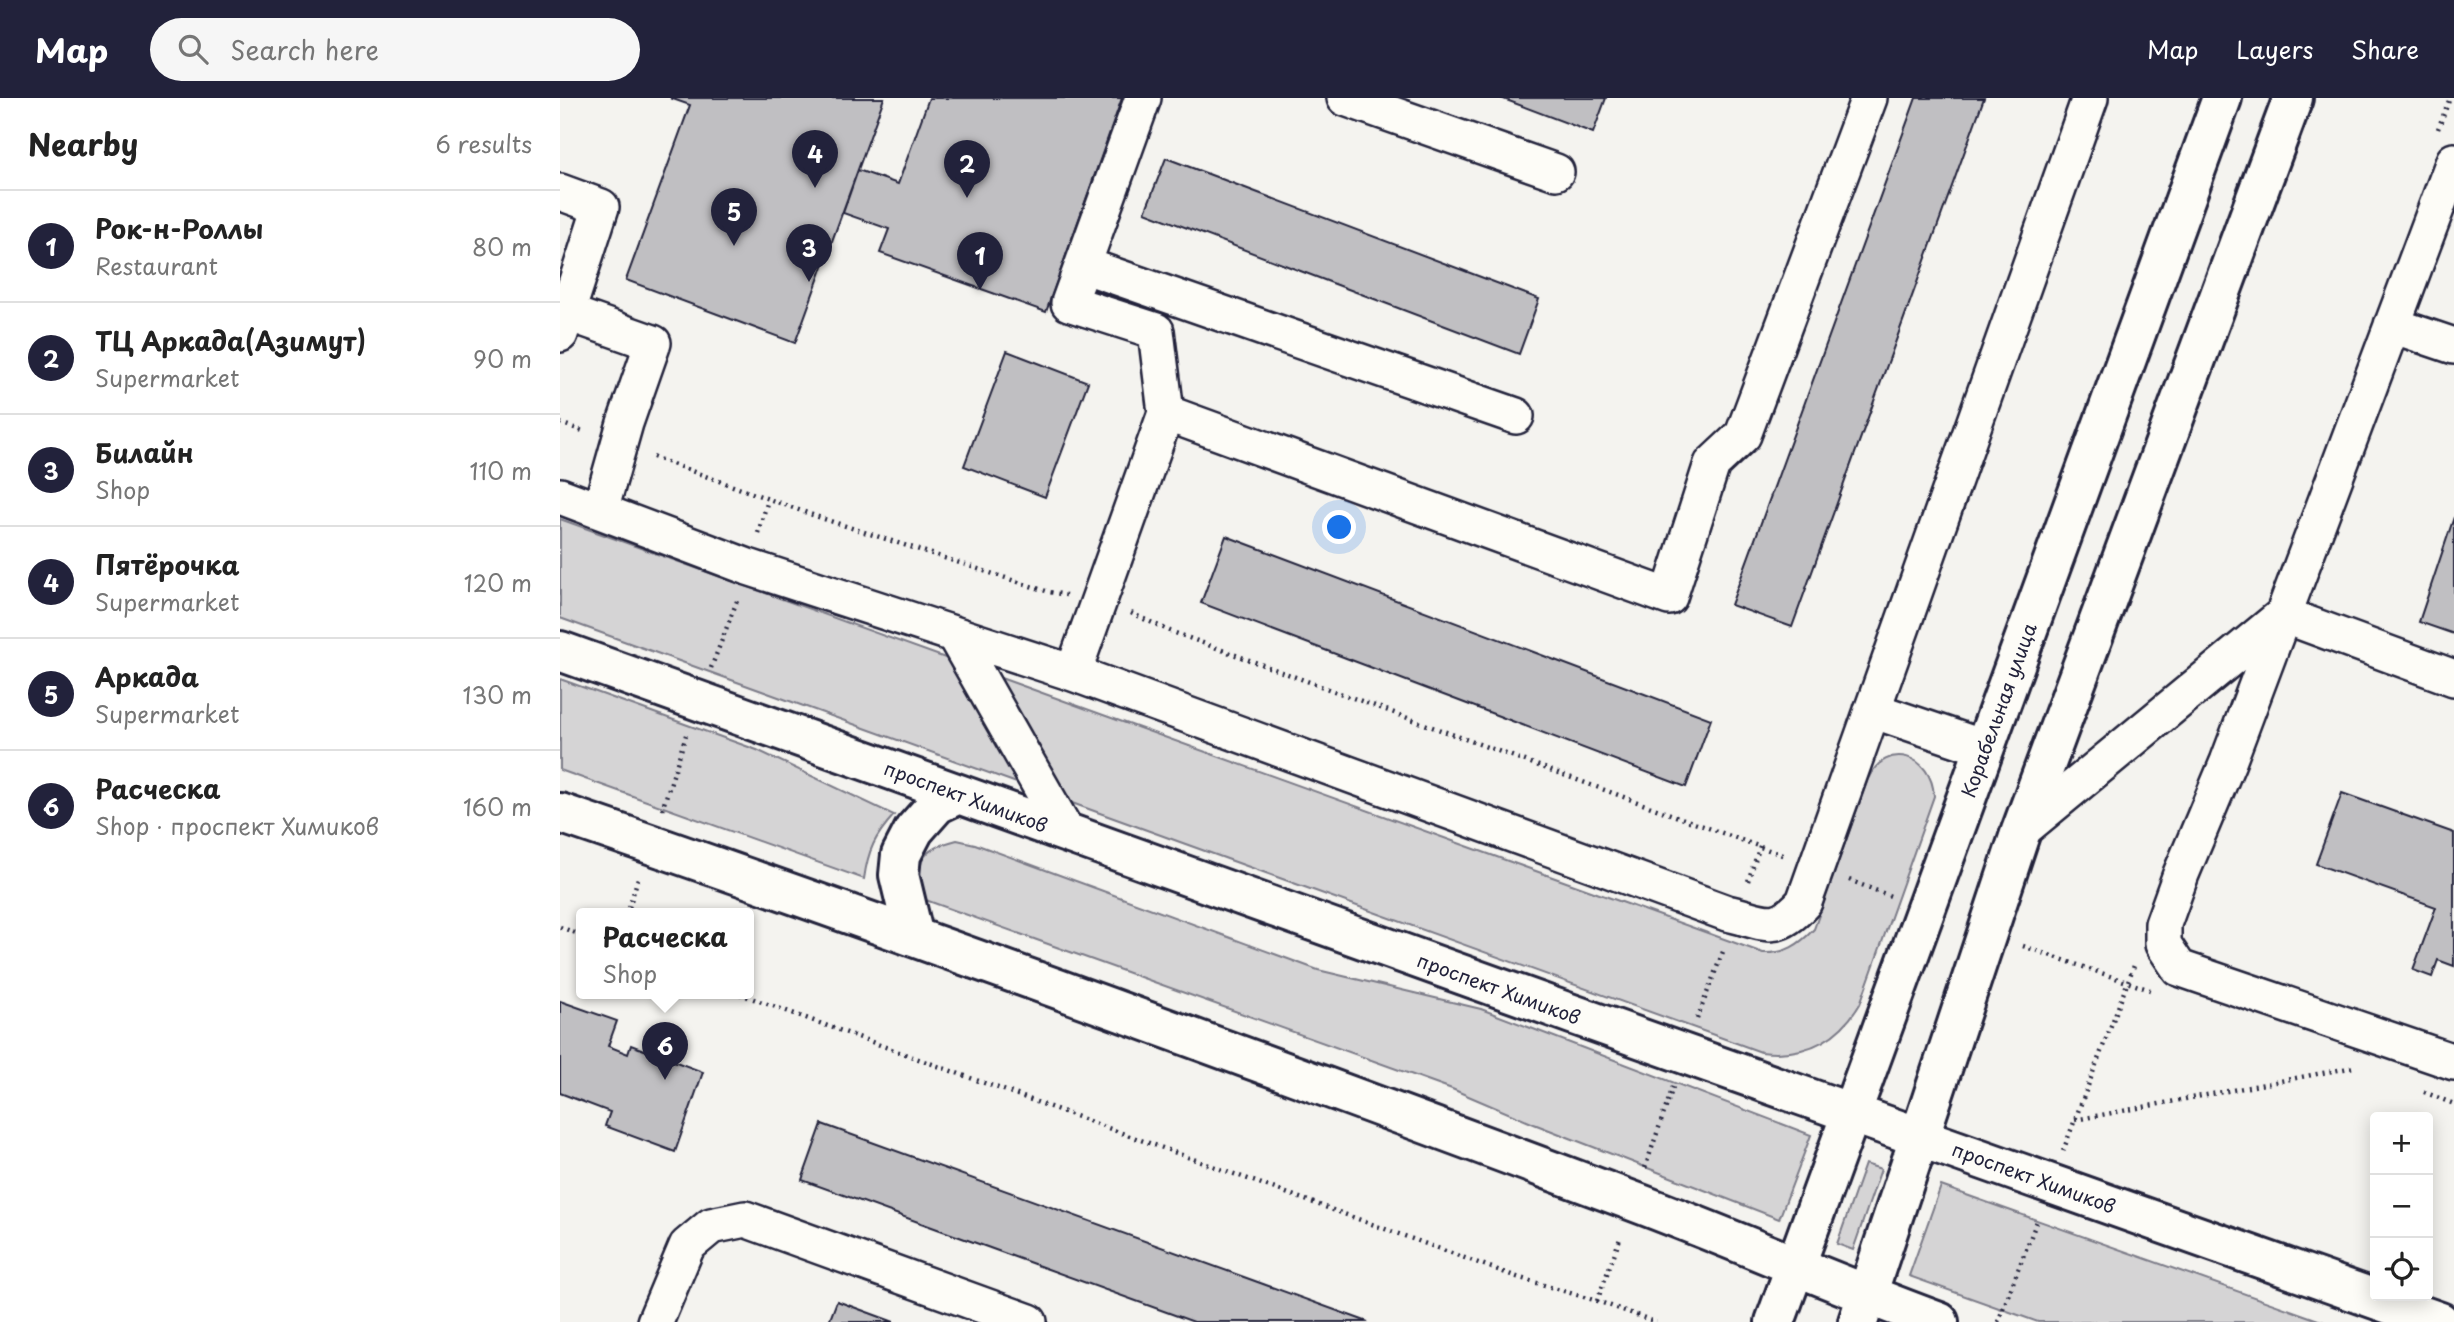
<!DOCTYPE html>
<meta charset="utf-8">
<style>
body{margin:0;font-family:"Playpen Sans",sans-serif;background:#f6f6f6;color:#222}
.controls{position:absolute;right:21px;bottom:21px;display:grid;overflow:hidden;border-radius:7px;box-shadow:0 4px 18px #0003}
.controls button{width:63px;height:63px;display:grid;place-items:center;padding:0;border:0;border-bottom:2px solid #e0e0e0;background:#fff;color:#222;font:35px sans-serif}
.you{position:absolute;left:780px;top:430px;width:24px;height:24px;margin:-18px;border:5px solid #fff;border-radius:50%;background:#1a73e8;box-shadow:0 0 0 10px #1a73e833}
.badge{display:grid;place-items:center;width:46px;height:46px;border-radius:50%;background:#22223b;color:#fff;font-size:23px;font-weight:700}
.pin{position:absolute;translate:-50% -58px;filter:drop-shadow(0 2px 4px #0008)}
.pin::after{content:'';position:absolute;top:37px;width:24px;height:21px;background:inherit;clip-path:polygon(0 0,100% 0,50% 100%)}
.popup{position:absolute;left:16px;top:810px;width:178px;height:91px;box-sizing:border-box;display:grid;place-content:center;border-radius:7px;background:#fff;filter:drop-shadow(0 2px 5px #0005);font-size:23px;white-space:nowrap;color:#767676}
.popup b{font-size:26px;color:#222}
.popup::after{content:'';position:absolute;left:50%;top:100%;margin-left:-14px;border:14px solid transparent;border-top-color:#fff}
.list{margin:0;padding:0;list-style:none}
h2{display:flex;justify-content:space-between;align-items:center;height:91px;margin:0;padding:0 28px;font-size:30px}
h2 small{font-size:23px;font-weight:400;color:#767676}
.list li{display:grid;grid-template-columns:46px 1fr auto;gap:21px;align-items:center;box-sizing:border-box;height:112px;padding:0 28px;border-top:2px solid #e0e0e0}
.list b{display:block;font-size:26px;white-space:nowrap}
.list p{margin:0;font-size:23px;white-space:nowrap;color:#767676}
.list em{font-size:23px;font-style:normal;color:#767676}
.icon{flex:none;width:38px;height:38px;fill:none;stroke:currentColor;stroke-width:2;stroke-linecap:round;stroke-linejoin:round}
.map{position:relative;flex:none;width:1894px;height:1224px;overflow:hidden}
header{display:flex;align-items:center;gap:42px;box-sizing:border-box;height:98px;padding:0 35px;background:#22223b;color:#fff}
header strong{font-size:33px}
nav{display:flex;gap:38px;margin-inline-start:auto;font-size:24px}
.search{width:490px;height:63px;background:#f6f6f6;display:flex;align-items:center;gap:18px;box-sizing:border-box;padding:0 24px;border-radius:38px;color:#767676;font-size:26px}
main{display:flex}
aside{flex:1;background:#fff}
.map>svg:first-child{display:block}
</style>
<header>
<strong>Map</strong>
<div class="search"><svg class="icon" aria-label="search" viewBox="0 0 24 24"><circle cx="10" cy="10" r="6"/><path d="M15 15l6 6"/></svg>Search here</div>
<nav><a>Map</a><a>Layers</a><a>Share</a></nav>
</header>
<main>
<aside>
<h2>Nearby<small>6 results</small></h2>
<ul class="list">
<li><span class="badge">1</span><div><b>Рок-н-Роллы</b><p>Restaurant</p></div><em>80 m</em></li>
<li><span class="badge">2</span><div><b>ТЦ Аркада(Азимут)</b><p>Supermarket</p></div><em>90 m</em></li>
<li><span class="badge">3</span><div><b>Билайн</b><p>Shop</p></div><em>110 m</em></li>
<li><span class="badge">4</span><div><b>Пятёрочка</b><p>Supermarket</p></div><em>120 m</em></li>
<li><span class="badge">5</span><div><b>Аркада</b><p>Supermarket</p></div><em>130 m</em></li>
<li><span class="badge">6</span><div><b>Расческа</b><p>Shop · проспект Химиков</p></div><em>160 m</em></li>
</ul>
</aside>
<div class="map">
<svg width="1894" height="1224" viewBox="0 0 1894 1224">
<rect width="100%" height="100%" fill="#f4f3ef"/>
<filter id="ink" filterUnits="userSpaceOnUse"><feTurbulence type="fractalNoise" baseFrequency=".0143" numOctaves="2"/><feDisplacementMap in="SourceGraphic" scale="14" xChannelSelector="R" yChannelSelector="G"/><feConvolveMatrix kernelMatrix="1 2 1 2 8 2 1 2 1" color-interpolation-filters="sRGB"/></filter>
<g filter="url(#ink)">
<!-- green -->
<path fill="#d5d4d5" stroke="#7c7b88" stroke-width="2" d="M0,421l1203,434c22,1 36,-8 51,-24l54,-150c18,-39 64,-25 66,17l-74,208c-22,37 -55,53 -99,48l-1201,-434z
M0,581l197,71 137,65c-19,21 -26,35 -30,64l-304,-109z
M397,742l18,4 343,126 163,39 330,126 -32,84 -245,-95 -82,-35 -532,-191c-2,-37 -2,-48 37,-58z
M1305,1066l16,5 -28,81 -16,-6z
M1381,1088l383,136h-286l-129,-46z"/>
<!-- building -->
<path fill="#c0bfc2" stroke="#22223b" stroke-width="2" d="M110,0h214l-89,245 -169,-63 64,-175z
M369,0h193l-76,214 -166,-59 9,-24 -46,-16 15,-43 40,14z
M941,0h105l-13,35z
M1356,0h68l-192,529 -61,-22z
M606,60l373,141 -20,55 -374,-142z
M447,253l81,31 -43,115 -81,-31z
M1894,419v117l-35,-12z
M666,438l485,183 -25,68 -485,-184z
M1782,695l112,40v133l-16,-6 -6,17 -19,-7 23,-63 -120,-43z
M0,903l57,20 -9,25 20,8 3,-9 72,27 -28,80 -70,-26 5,-14 -50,-19z
M262,1026l546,198h-174l-392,-142z
M277,1203l57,21h-65z"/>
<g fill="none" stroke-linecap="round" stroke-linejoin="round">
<defs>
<path id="minor" d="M583,0l-74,205 87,28 10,82
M785,0l211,74
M1894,63l-226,601 -47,112 -18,50v20l16,24 275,94
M0,94l41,15 -41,127
M523,167l433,151
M8,215l85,30 -28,80 -25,88
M1832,227l62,21
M0,398l188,71 325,106 654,240c37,8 48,22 77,-11l286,-804
M394,536l113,199
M513,575l93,-260 503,184 43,-133 31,-29 126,-337
M1312,612l112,38
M1461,733l262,-216 171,63
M95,1224l32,-76 24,-20 34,-7 284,103"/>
<path id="major" d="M0,553l1012,363 868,308
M0,715c359,123 715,254 1070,387 104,39 205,84 309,122
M354,839l-15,-62 2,-20 13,-25 23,-26 21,-10
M1215,1224l447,-1224
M1298,1224l163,-491 272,-733"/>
</defs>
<!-- minor casing -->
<use href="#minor" stroke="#22223b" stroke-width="40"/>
<!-- major casing -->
<use href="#major" stroke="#22223b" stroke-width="44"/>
<!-- path -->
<path stroke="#22223b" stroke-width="4.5" stroke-dasharray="2 5" stroke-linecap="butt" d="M1878,31l12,-31
M0,325l26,9
M93,359l168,61 228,74 17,3
M198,435l10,-33
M571,515l39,18 615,225
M151,570l26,-67
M102,712l24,-75
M1289,782l44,17
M1188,783l12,-35
M67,816l11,-36
M0,829l21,8
M1463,848l127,44
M180,896l777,283 80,24 59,21
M1137,921l27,-70
M1864,994l30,12
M1515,1022l279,-53
M1503,1053l72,-188
M1085,1070l28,-81
M1037,1203l24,-65
M1438,1224l40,-104"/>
<!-- minor -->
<use href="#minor" stroke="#fdfcf7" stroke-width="35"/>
<!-- major -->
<use href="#major" stroke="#fdfcf7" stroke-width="38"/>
</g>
</g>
<g text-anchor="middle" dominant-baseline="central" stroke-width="5" stroke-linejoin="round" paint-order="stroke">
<!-- street labels -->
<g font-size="19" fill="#22223b" stroke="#fdfcf7">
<text transform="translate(1438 612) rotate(-70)">Корабельная улица</text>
<text transform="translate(406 698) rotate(20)">проспект Химиков</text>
<text transform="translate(939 890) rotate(20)">проспект Химиков</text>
<text transform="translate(1474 1079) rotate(20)">проспект Химиков</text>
</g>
</g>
</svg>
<div class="controls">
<button>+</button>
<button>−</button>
<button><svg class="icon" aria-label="locate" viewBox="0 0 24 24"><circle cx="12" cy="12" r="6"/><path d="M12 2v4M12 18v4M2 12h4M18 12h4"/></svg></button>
</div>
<div class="you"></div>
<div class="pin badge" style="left:420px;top:192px">1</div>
<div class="pin badge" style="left:407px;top:100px">2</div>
<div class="pin badge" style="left:249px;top:184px">3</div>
<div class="pin badge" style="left:255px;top:90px">4</div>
<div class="pin badge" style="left:174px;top:148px">5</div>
<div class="pin badge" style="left:105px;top:982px">6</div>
<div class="popup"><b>Расческа</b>Shop</div>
</div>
</main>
